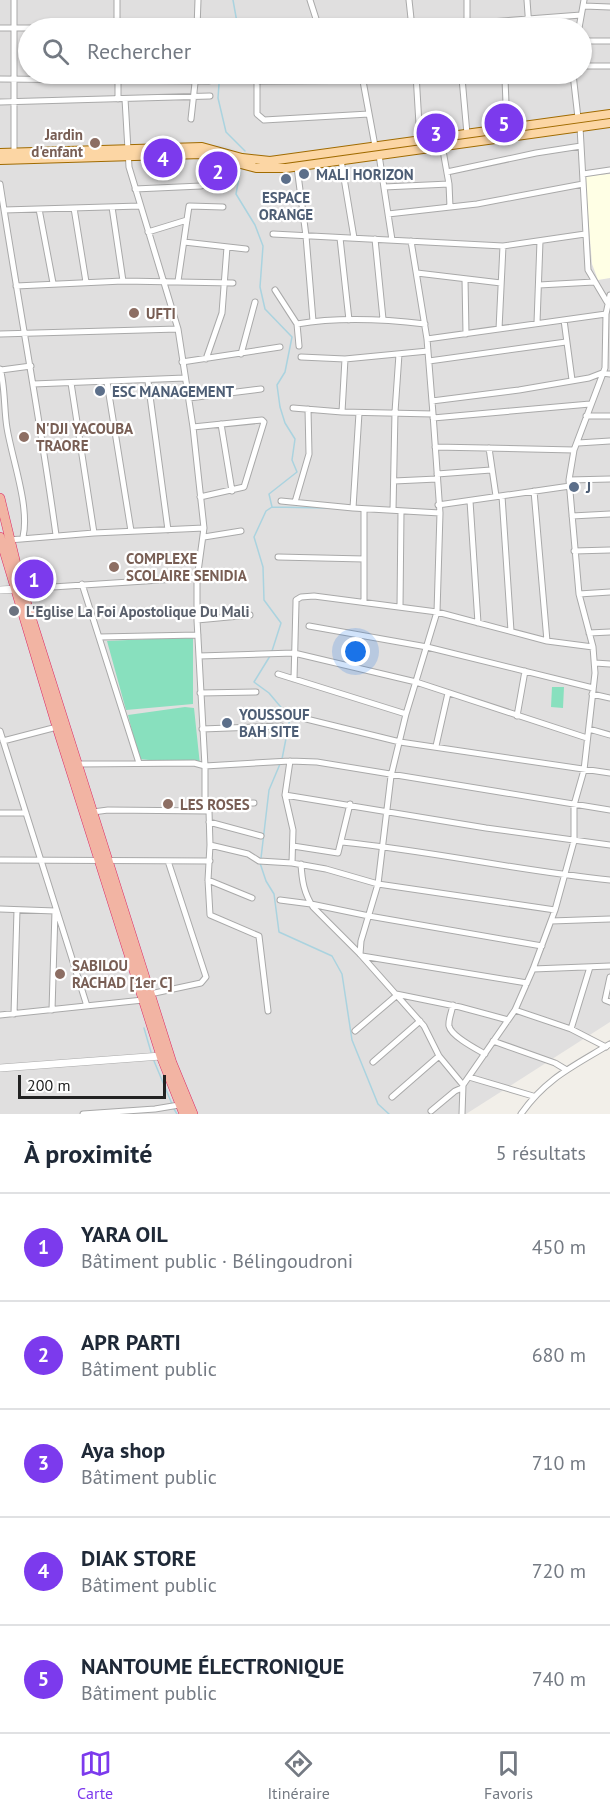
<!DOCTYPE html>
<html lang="fr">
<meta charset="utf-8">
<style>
body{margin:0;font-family:"PT Sans",sans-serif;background:#f2f2f3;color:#1f2937}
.scale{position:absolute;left:18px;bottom:15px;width:148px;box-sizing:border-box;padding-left:6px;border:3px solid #222;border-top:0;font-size:16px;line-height:21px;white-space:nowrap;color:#222;-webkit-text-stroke:4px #fff;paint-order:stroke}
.you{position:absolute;left:356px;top:652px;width:21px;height:21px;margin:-15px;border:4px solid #fff;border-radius:50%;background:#1a73e8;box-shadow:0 0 0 9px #1a73e833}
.badge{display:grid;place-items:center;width:39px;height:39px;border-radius:50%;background:#7c3aed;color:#fff;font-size:20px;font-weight:700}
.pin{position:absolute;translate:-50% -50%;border:3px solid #fff;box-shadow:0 2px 6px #0006}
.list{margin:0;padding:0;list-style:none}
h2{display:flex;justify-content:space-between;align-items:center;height:78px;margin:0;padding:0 24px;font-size:26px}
h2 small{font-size:20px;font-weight:400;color:#747a83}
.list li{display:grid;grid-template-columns:39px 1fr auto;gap:18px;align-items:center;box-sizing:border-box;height:108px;padding:0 24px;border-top:2px solid #e0e1e3}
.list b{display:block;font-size:22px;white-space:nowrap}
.list p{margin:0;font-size:20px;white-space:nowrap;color:#747a83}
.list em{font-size:20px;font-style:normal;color:#747a83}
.icon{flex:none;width:33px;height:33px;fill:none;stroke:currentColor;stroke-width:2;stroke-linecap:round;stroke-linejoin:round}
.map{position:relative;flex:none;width:610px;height:1114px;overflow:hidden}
.search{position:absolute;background:#fff;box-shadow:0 2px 4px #0004;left:18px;right:18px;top:18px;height:66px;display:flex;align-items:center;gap:15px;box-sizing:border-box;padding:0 21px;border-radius:33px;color:#747a83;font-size:22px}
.sheet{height:618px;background:#fff}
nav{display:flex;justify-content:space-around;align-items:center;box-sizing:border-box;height:84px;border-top:2px solid #e0e1e3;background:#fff;font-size:16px;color:#747a83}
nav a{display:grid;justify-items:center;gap:3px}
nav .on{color:#7c3aed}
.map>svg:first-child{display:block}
</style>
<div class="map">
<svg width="610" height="1114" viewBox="0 0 610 1114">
<rect width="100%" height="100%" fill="#f2efe9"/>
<!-- residential -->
<path fill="#e0dfdf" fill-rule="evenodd" d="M0,0h610v1022l-144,92h-466zM28,28h554v46h-554z"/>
<!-- education -->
<path fill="#ffffe5" d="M610,174v104l-12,2 -6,-16 -7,-88z"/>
<!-- pitch -->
<path fill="#88e0be" d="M193,637v67l-67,6 -19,-69z
M552,687h12l-1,21 -12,-1z
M185,707l9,1 6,57 -61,-6 -11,-44z"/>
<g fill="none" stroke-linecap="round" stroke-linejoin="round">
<!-- stream -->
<path stroke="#aad3df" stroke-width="1.5" d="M233,0l5,28
M226,74l-7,10 -1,14 8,34 19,19
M240,172l-4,22 19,31 8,21 -3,41 5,22 27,28 -7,35 -8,13 3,22 5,16 10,16 -3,21 5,12 -28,22 3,13 -6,4 -12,26 9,30 1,33 17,23 -9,28
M272,507l54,1
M270,656l-16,26 15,11 21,25 -8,41
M261,858l8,-68 11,-26
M260,863l6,18 8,13 5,38 53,24 10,18 10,66 26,64 11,10
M144,1028l7,24
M154,1061l18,43
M174,1109l3,5"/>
<defs>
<path id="minor" d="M14,0v152
M117,0v28
M310,0l8,25 4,3
M409,0l3,28
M527,0l2,28
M584,6l26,1
M467,27v-27
M0,28h197
M197,28l1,-28
M412,28l169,-13
M579,28l5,-28
M582,41h28
M582,66h28
M118,74v25
M416,74l4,67
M573,74l5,44
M462,78l5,56
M0,79l209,2
M505,79l2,49
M363,81l12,65
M0,102l210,-6
M369,114l-105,6 -7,-6v-31l3,-2 270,-2 43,-3
M191,119l5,-45
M580,127l8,143 19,32
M442,145l7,39 1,23
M379,155l13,85
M341,160l13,78
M297,167l9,69 7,85
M447,172l89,-19 45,-7
M583,174l27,-4
M0,184c18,117 40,234 56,351
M384,187l65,-3
M135,189l66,-3
M112,207l11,74
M74,208l12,74
M39,209l14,74
M4,210l136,-4
M388,214l89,-10 106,-20
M148,232l39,-12
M273,234l230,12 82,-12
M340,238l9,82
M375,239l8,80
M184,242l62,7
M417,273l84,10
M465,279l1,55
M178,281l11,-75 34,1
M539,285l55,-3
M16,286l107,-5 110,2
M275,290l22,34 2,22
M564,320l8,60
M537,323l3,-82
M297,324c42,-7 85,-5 128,0
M499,329l4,-83
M0,334l178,-5
M427,339l179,-25
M241,354l14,-52
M301,357l44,2 83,-8
M206,359l16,-46 5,-66
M429,361l137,-19
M182,362l98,-15
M0,369c5,14 4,42 7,59 5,31 23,79 16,109
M1,370l30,-4
M148,381l20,149
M107,382l24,149
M71,383l23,150
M33,384l152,-6
M189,398l72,-9
M432,401l87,-11 70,-12 13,-5 8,1
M293,408l49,4 91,2
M342,412l3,-53
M586,416h24
M433,418l157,-14
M221,424l11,67
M193,427l69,-7 2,2 -20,65 -44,10
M578,443l32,-2
M435,447l139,3
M489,448l7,48
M437,474l54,-4
M569,480l41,-1
M394,481l43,-2
M534,491l13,150
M502,496l9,135
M281,501l72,7 87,5
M470,501l8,122
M295,502l14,-48 -1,-45
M438,505l132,-19
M353,508l6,-95
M393,510l2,-98 4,-58
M572,516l38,-2
M204,528l-7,51v41l8,146v38l4,7 1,34 -2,35 2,35 49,21 9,75
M204,537l37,-6
M9,540l85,-7 110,-5 -11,-101 -15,-98 -49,-162 -4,-68
M574,551l36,-1
M278,557l86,2
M82,584l57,179
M22,589l215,-14
M579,594l31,-2
M364,602v-93
M400,607l1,-96
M197,620l53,-5
M309,626l118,21 166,41
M589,633l21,-1
M99,637l99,-2
M199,656l95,-3 122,29 171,56
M595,663l15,1
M278,674l128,40
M294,679l2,-76v-3l5,-3 13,-1 123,16 110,29 46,6
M200,693l56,-1
M592,694l18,4
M294,716l106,26 210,31
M517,716l8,-45
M202,729l79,-3
M589,729l21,6
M0,731l87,275
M3,741l54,-14
M436,746l12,-53
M290,761l-5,34 8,35 -1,33
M78,764l116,-1 11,3 85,-5 27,1 293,48
M285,795l201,33 124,17
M205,804l49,-1
M93,812l15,-2 101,1
M0,813h26
M209,822l52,14
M342,842c90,9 178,29 268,38
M210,845l38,9 11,7 33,2 34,6 52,15 177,26
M293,846l45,7 12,-49
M0,860l210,1
M301,864c1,17 3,29 12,43l47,47 64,72 15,30 24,29
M208,880l44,18
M280,900l31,4 58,12 173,30
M0,909l55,2 -3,99
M551,921l59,-2
M360,954l1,-13 17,-57 13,-108 15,-62 31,-102 3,-99 -7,-99 -6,-75 -16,-98
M362,956l165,27
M533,969l77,-3
M610,977l-5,23 5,2
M150,994l51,-11 5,-6 -38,-116
M396,994l64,13 48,13
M453,1005c-1,6 -5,15 -4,21 2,10 27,23 36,28
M515,1010l56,19 35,18
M14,1014l3,-104
M0,1015l143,-15
M571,1029l19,-62
M355,1031l41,-35
M493,1041l62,22 10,6
M373,1062l47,-41
M469,1077l64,19
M392,1097l47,-41
M431,1111l24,-20 7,-3
M83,1114l72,-5 24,-4
M462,1114l1,-29 52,-75 18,-41 22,-59 19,-69v-36l10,-35 11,-97 -2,-26 -14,-53 -10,-114 5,-30 31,-82 1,-54 4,-19
M521,1114c25,-36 53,-48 89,-70"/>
<path id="tertiary" d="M0,590l18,-1
M0,1068l161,-12"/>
<path id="primary" d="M0,153l202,-6 40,11 28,3 340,-47
M0,160l202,-6 54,14h30l324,-45"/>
<path id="trunk" d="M0,498l22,91 150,474 21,51
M0,537l57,190 104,329 23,58"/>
</defs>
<!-- minor casing -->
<use href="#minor" stroke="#a9a9a9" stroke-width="7"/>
<!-- tertiary casing -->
<use href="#tertiary" stroke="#a9a9a9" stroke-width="8"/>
<!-- primary casing -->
<use href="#primary" stroke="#a06b00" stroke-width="10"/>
<!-- trunk casing -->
<use href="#trunk" stroke="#dc2a67" stroke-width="10"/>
<!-- minor -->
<use href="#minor" stroke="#fff" stroke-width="5"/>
<!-- tertiary -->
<use href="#tertiary" stroke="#fff" stroke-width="7"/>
<!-- primary -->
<use href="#primary" stroke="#fcd6a4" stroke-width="8"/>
<!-- trunk -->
<use href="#trunk" stroke="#f2b4a3" stroke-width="9"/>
</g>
<!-- markers -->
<g fill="#8d6e63" stroke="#fff" stroke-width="2">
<circle cx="95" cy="143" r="6"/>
<circle cx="134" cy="313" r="6"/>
<circle cx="24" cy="437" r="6"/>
<circle cx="114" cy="567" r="6"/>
<circle cx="168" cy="804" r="6"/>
<circle cx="60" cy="974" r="6"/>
</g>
<g fill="#5c6f8a" stroke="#fff" stroke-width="2">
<circle cx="304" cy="174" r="6"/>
<circle cx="286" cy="179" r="6"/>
<circle cx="100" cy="391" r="6"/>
<circle cx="574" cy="487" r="6"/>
<circle cx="227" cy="723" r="6"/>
</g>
<circle fill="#6b7280" stroke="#fff" stroke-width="2" cx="14" cy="611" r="6"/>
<g text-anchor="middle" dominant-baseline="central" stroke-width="4.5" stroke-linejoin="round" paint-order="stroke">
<!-- education labels -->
<g font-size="15" font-weight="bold" fill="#785e54" stroke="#fff" text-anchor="start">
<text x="83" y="134" text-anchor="end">Jardin<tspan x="83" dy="17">d'enfant</tspan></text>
<text x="146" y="313">UFTI</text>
<text x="36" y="428">N'DJI YACOUBA<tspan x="36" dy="17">TRAORE</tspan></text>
<text x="126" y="558">COMPLEXE<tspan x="126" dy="17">SCOLAIRE SENIDIA</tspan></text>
<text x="180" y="804">LES ROSES</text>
<text x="72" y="965">SABILOU<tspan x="72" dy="17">RACHAD [1er C]</tspan></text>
</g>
<!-- service labels -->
<g font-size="15" font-weight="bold" fill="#4e5e75" stroke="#fff" text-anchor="start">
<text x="316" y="174">MALI HORIZON</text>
<text x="286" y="197" text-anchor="middle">ESPACE<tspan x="286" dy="17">ORANGE</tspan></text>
<text x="112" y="391">ESC MANAGEMENT</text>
<text x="586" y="487">J</text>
<text x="239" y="714">YOUSSOUF<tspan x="239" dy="17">BAH SITE</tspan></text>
</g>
<!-- worship labels -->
<g font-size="15" font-weight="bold" fill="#5b616d" stroke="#fff" text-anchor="start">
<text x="26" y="611">L'Eglise La Foi Apostolique Du Mali</text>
</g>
</g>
</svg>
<div class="scale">200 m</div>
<div class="you"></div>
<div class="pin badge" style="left:34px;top:579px">1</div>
<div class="pin badge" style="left:218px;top:171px">2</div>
<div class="pin badge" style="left:436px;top:133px">3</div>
<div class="pin badge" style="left:163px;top:158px">4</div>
<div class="pin badge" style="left:504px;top:123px">5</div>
<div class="search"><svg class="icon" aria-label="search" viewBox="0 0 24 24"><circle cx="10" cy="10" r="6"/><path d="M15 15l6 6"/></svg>Rechercher</div>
</div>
<section class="sheet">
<h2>À proximité<small>5 résultats</small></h2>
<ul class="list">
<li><span class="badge">1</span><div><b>YARA OIL</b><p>Bâtiment public · Bélingoudroni</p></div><em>450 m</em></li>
<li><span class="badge">2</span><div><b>APR PARTI</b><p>Bâtiment public</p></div><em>680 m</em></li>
<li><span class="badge">3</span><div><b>Aya shop</b><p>Bâtiment public</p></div><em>710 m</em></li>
<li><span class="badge">4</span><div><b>DIAK STORE</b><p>Bâtiment public</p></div><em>720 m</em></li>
<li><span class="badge">5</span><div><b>NANTOUME ÉLECTRONIQUE</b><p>Bâtiment public</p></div><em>740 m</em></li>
</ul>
</section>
<nav>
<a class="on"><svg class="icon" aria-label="map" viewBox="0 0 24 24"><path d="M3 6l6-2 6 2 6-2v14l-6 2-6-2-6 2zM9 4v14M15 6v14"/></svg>Carte</a>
<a><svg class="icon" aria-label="directions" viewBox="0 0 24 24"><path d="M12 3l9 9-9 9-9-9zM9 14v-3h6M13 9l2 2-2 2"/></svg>Itinéraire</a>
<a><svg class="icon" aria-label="saved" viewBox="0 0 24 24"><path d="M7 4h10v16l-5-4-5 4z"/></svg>Favoris</a>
</nav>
